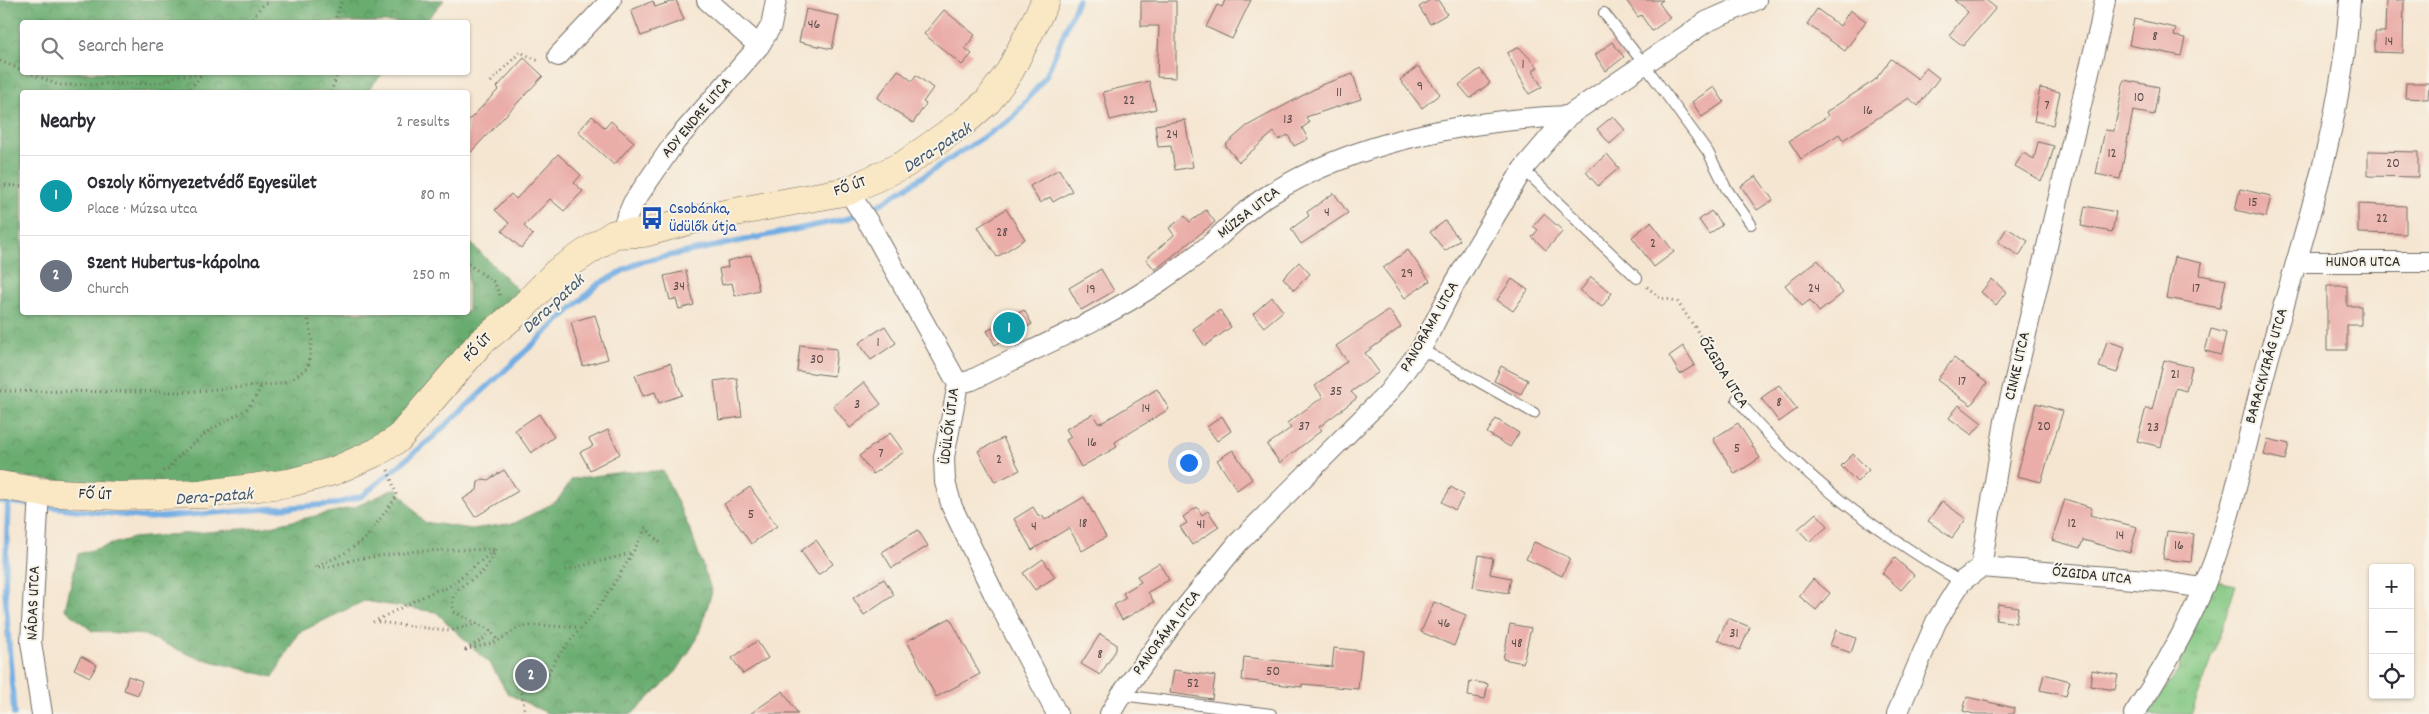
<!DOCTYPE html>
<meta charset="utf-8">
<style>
body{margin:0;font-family:Dekko,sans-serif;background:#f2f2f3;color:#2b2b33}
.controls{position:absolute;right:15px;bottom:15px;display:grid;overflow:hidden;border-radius:5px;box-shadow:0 1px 4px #0004}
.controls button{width:45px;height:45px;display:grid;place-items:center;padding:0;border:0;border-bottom:1px solid #e1e1e2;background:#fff;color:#2b2b33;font:25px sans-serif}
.you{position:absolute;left:1188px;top:462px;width:18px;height:18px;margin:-12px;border:4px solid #fff;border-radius:50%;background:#1a73e8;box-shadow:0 0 0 8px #1a73e833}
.badge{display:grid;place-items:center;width:32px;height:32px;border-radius:50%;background:#0b8043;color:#fff;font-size:16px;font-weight:700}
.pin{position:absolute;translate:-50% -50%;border:2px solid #fff;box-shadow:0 1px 5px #0006}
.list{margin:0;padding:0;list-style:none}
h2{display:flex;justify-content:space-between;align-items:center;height:65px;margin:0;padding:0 20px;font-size:21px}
h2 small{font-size:16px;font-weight:400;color:#7c7c81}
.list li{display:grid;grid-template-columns:32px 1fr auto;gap:15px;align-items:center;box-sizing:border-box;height:80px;padding:0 20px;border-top:1px solid #e1e1e2}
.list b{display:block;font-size:19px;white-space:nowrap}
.list p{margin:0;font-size:16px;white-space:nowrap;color:#7c7c81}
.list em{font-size:16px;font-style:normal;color:#7c7c81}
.icon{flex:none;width:28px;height:28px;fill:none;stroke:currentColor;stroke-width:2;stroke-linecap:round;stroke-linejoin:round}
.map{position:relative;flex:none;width:2429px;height:714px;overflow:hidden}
.search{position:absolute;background:#fff;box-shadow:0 1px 4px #0004;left:20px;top:20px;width:450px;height:55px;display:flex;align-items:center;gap:12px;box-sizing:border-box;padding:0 18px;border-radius:5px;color:#7c7c81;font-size:19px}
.panel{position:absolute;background:#fff;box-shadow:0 1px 4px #0004;left:20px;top:90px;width:450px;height:225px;border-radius:5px}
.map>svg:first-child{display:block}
</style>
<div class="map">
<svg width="2429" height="714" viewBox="0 0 2429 714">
<defs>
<pattern id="grass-tufts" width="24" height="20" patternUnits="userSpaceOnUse" patternTransform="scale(1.25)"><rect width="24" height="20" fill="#82c781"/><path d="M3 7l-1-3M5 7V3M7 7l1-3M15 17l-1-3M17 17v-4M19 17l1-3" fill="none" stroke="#6ba26a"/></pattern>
<pattern id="forest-crowns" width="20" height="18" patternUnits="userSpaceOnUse" patternTransform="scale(1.25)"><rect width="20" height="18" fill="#69ac6f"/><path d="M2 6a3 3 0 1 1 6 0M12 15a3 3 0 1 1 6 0" fill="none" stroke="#578c5b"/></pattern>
</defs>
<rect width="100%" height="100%" fill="#f7f3e8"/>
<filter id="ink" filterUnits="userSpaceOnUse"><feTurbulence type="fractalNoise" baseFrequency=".02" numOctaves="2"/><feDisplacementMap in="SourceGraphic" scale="10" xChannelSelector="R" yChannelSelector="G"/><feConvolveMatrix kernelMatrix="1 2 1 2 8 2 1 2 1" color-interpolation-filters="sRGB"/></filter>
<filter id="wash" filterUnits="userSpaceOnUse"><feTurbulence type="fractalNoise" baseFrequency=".0096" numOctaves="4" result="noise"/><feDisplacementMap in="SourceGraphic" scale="20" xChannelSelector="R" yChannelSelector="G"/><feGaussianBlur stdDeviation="1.12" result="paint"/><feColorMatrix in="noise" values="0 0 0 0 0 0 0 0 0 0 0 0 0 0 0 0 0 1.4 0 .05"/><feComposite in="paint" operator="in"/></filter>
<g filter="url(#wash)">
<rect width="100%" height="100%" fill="#f5e6d1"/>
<!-- grass -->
<path fill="url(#grass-tufts)" stroke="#567956" d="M2212,580l24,5 -26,80 -19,49h-43l30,-44z"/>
<!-- forest -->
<path fill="url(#forest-crowns)" stroke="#4a6c4d" d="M0,0h444l-19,22h-403v50l361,1 -17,19h-344v220h446v-72l57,57 -126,126 -48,34 -64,17 -128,16 -159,-15z
M663,471l28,61 21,60 -15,47 -21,33 -44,42h-83l-41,-20 -17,-29 -55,-53 -72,-11 -66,32 -25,44 -78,-20 -51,-22 -52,-4 -27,-22 13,-55 55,-16 133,-11 89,-20 41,-19 28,34 48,7 43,-6 42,-22 15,-22 51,-7z"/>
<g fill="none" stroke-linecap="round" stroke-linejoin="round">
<!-- stream -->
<path stroke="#72ade3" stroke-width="5.5" d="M0,501l148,17 187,-14 27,-8 70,-58 165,-153 42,-23 207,-43 36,-16 131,-85 33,-42 32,-76
M8,502l-3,88 9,124"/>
</g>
<g id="blocks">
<!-- building -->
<path fill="#eaada7" d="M676,0l8,20 -43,16 -10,-26 22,-9 2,6z
M1225,0h26l-19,39 -26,-12 11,-22 5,2z
M1430,0h8l9,14 -17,10 -11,-17z
M1626,0h37l-4,3 11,15 -18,13 -11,-16 -3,2z
M1954,0h32l10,8 -33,38 -14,-11 19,-23z
M2386,0h18l-1,53 -28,-1v-20h10z
M1141,1h35v77l-19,-1 2,-51h-18z
M806,9l33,7 -7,33 -33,-7z
M1817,9l23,17 10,-16 16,11 -21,30 -38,-27z
M944,10l31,25 -10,13 7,6 -10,11 -38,-31z
M2134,19l42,9 -2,8 11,2 -4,18 -52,-11z
M1612,42l12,15 -18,14 -11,-16z
M1519,47l19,20 -5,4 9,16 -13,7 -22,-41z
M524,58l19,18 -75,79v-34l31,-32 -2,-2z
M1891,59l27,20 8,-11 13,10 -21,28 -9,-8 -66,42 -4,-6 -38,25 -12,-18 39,-25 -2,-4 49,-32z
M1418,66l22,28 -18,14 -22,-28z
M1480,69l10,14 -20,15 -11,-13z
M898,70l14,11 4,-6 17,13 -10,14 3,2 -13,19 -36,-25z
M1353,74l8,25 -55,18 3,6 -7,5 6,11 -14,7 -6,-11 -9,5 -5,-8 -35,30 -14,-17 22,-19 71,-39v-1z
M2124,80l35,7 -5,28 -21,-4 -13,68 -24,-5 9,-44 9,1z
M1149,81l7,28 -46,11 -7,-28z
M2406,83h23l-1,16 -23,-1z
M1714,87l10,15 -22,15 -10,-15z
M2040,88l20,4 -7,33 -19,-4z
M592,116l13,12 6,-7 23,21 -20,23 -36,-33z
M1613,116l12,14 -15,14 -13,-15z
M1185,120l8,47 -18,3 -4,-24 -13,1 -3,-22z
M2038,142l16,4 -6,22 -7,13 -26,-15 8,-13 11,6z
M2368,151l50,1v25l-50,-1z
M558,154l23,21 -7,8 9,8 -19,20 -14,-12 -26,27 9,9 -12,13 -19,-17 7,-8 -14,-13 16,-16 5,5z
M1607,154l12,14 -21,18 -12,-14z
M1059,169l13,22 -19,11 -3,-5 -10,6 -10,-17z
M1756,176l17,24 -16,10 -16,-24z
M2240,189l31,7 -5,21 -31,-7z
M1334,193l14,20 -47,31 -10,-15 18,-13 -2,-4z
M2358,204l48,2v28l-48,-1z
M2085,206l31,6 -4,20 -31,-6z
M1006,209l19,30 -28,18 -19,-30z
M1206,210l9,12 -60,48 -9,-11 28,-24 -5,-7 16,-12 5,6z
M1711,211l11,14 -13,9 -10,-14z
M1544,214l19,17 -17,19 -14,-13 6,-7 -5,-4z
M1445,221l15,19 -15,11 -15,-19z
M1651,222l23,30 -20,15 -22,-30z
M2007,228l21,13 -9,15 -21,-14z
M1408,250l22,31 -25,17 -22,-30z
M751,255l8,35 -24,6 -3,-13 -10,2 -3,-16 9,-2 -1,-6z
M2174,257l28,6 -2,12 26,5 -6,28 -54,-10z
M1818,260l25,33 -24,19 -9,-12 -8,6 -17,-21z
M1299,262l11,12 -16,16 -11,-12z
M1101,269l13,22 -33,19 -12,-22z
M686,271l8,34 -15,4 -3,-10 -6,1 -6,-24z
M1591,277l21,16 -10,14 -22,-16z
M1512,279l16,11 -15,21 -16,-11z
M1992,279l14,13 -10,13 -15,-13z
M2327,286h20v20h14v19h-14v25h-20z
M1272,297l11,14 -19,16 -11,-13z
M1024,310l8,14 -37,21 -8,-14z
M1220,310l11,17 -26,19 -12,-17z
M1389,310l12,17 -36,26 14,19 -28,20 6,6 -38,29 3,3 -42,33 -13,-18 24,-17 -4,-5 36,-26 -8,-11 32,-25 -11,-15z
M595,315l13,44 -25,7 -12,-44z
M885,326l11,17 -25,17 -12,-17z
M2211,329l15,4 -5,22 -16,-4z
M2107,341l18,6 -8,26 -18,-6z
M800,345l37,4 -3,27 -37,-5z
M1683,346l12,19 -15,9 -11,-18z
M1954,358l33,25 -16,22 -34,-25z
M2164,360l28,7 -6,24 -10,-3 -15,59 -24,-6 9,-33 6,2z
M670,363l12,32 -23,8 -4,-11 -12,4 -8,-21z
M1501,366l27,14 -7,14 -27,-13z
M737,378l5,39 -23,3 -5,-39z
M864,382l17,22 -31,24 -17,-22z
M1779,385l18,24 -18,13 -18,-24z
M1157,389l12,20 -54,33 2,5 -36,20 -15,-27 5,-3 -5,-8 27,-15 5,9 5,-1z
M2036,403l27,8 -22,71 -24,-6z
M1959,405l23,18 -10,12 -23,-17z
M539,414l15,23 -23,16 -16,-23z
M1222,416l9,15 -14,10 -10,-14z
M1496,419l23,14 -9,14 -23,-14z
M1738,423l22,35 -25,16 -22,-35z
M608,430l12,24 -30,16 -10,-18 13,-6 -4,-7z
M890,433l14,19 -31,22 -14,-18z
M1003,438l17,32 -25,12 -17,-31z
M2268,439l21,5 -4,16 -21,-5z
M1233,450l19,29 -15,11 -20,-30z
M1853,454l16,16 -12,12 -16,-16z
M504,470l14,21 -43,26 -12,-18 14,-9 1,-8 6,-3 4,1z
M750,487l27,39 -26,18 -27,-40z
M1451,487l13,8 -9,15 -13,-8z
M1084,497l22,40 -24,14 -13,-23 -37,22 -18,-31 19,-12 6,10 3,-2 3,5z
M2065,499l27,9 -2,7 47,12 -7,26 -47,-13 -3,8 -28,-8z
M1942,501l24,18 -14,19 -24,-17z
M1197,507l5,8 6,-4 11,16 -27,18 -12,-18 7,-4 -4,-6z
M1816,513l12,13 -18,16 -12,-13z
M918,530l10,16 -36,22 -10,-16z
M2167,531l27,3 -3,28 -28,-3z
M816,540l17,24 -15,11 -17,-24z
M1534,542l36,16 -8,18 -36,-17z
M1479,555l14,3 -3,16 21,4 -3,15 -35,-6z
M1895,558l19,17 -13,15 -19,-17z
M1043,559l12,18 -20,13 -12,-17z
M1159,563l10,17 -21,12 6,10 -32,18 -8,-15 12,-7 -3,-5 18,-11 -4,-6z
M884,579l10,16 -30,20 -11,-17z
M1813,579l17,14 -14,17 -17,-14z
M1434,602l32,13 -12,31 -33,-14z
M1998,604l20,3 -2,16 -20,-3z
M950,618l30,56 -44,23 -29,-56z
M1728,618l22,9 -10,23 -22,-10z
M1510,624l21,4 -8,35 -20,-4z
M1836,630l20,8 -5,15 -21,-8z
M1100,634l16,10v6l-16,25 -19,-11z
M757,641l11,17 -25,16 -11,-16z
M1334,648l28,3 -4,38 -56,-5v3l-60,-7 2,-23 88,10z
M81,656l16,9 -7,12 -16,-8z
M1174,670l41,6 -3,23 -42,-6z
M2092,670l26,5 -3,15 -25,-4z
M2044,674l26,7 -4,15 -26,-6z
M128,676l14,5 -4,14 -14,-5z
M1470,681l18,3 -3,15 -17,-3z
M783,691l15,23h-48z
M1967,697l47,11v6h-40l-11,-3z"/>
</g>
</g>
<g filter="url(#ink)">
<use href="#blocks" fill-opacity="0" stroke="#726c65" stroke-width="1"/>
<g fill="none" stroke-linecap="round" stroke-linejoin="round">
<defs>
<path id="lane" d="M1604,13l40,51 64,88 18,36 25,36
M1523,169l114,109
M1421,349l113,64
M1737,399c62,77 141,133 224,183
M1121,695l150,19"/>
<path id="street" d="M707,0l52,46
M558,56l53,-56
M848,191l22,34 88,159 -14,73 1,25 7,25 41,85 64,122
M614,234l8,-5 11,-26 42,-61 84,-96 12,-20 5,-26
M2298,262h131
M958,384l14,-4c63,-32 129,-59 187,-98 19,-13 38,-26 55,-41 17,-16 35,-34 55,-46 86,-54 199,-75 299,-79
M39,492l-8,150 11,72
M1981,567l178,14 43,7
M1110,714l11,-19 55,-76 62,-76 150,-150 33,-44 34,-66 68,-114 45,-53 138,-94 50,-22
M1897,714l39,-92 25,-40 20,-15 24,-146 95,-395 5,-26
M2134,714c42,-62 77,-131 96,-204 16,-58 28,-117 45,-175 33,-114 67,-216 75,-335"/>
<path id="secondary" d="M0,485l39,7 80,4 87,-2 83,-11 45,-12 43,-19 21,-13 82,-96 38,-31 39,-40 57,-38 30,-1 48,-13 156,-29 57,-27 59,-42 24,-21 22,-30 36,-71"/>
</defs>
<!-- lane casing -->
<use href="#lane" stroke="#726c65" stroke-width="12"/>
<!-- street casing -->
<use href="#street" stroke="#726c65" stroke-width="22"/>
<!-- secondary casing -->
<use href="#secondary" stroke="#726c65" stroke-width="29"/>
<!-- path -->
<path stroke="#726c65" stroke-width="3" stroke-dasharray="1 4" stroke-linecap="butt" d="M250,22l11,-15 9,-7
M334,22l8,-22
M0,61l22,9
M28,72l30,13 101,-2 21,-8h22l3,-3
M491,82l29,-30 21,10
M187,92l15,-17
M331,92l7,-20
M0,185l22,1
M468,264l26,18 7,16
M1647,287l13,11 17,3 19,28 35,59
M0,391l184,1 94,-8 14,-5 16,-12 4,-28 -5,-27
M388,470l9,26 -32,43 -22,15 -29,14 14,-1 29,-8 60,-8 79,-2
M163,471l5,-2 11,-13 31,-26 36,-20 9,-12 7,-13
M566,570l66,-17
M373,622l61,-31 13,-3 49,-39c-4,8 -8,18 -15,24 -15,12 -34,16 -27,39l36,18 8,11c7,-4 15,-11 23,-14 18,-4 41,1 59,0
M378,622l72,9 28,-8
M490,631l-7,8 -17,11 32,-9
M546,678c11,-27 33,-45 50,-68 19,-25 35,-54 50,-82l12,13 6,3
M521,688l10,1 15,-11 -4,-14c-16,-4 -28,2 -26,20l5,4 4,26"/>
<!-- lane -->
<use href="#lane" stroke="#fff" stroke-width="10"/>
<!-- street -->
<use href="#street" stroke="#fff" stroke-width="20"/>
<!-- secondary -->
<use href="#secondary" stroke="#fae7c3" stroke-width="28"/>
</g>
</g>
<!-- icons -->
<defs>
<symbol id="bus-bare" viewBox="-9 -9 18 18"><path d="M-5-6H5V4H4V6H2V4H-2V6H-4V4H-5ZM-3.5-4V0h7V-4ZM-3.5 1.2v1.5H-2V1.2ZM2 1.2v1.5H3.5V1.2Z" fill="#1a4fb4" stroke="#f7f3e8" stroke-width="2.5" paint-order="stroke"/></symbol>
</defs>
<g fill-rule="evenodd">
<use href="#bus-bare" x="636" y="202" width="32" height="32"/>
</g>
<g text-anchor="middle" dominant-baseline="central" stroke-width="4" stroke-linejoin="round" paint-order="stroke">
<!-- number labels -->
<g font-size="14" fill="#5b4c4a">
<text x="814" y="25">46</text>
<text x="2155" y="37">8</text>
<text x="2389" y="42">14</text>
<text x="1523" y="65">1</text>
<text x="1420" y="87">9</text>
<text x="1339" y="93">11</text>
<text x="2139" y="98">10</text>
<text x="1129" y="101">22</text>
<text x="2047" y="106">7</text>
<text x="1868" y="111">16</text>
<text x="1288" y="120">13</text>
<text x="1172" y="135">24</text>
<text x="2112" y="154">12</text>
<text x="2393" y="164">20</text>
<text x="2253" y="203">15</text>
<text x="1327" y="213">4</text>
<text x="2382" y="219">22</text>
<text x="1002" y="233">28</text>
<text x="1653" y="244">2</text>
<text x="1407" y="274">29</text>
<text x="679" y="287">34</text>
<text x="1814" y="289">24</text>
<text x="2196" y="289">17</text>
<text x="1091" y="290">19</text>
<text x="878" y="343">1</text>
<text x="817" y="360">30</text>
<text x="2175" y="375">21</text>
<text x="1962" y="382">17</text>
<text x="1336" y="392">35</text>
<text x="1779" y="403">8</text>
<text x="857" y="405">3</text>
<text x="1146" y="409">14</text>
<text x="1304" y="427">37</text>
<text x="2044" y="427">20</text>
<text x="2153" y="428">23</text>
<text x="1092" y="443">16</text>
<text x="1737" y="449">5</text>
<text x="881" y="454">7</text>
<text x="999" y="460">2</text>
<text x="751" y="515">5</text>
<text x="1083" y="524">18</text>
<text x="2072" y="524">12</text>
<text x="1201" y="525">41</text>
<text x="1034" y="527">4</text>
<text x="2120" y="536">14</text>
<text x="2179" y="546">16</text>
<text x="1444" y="624">46</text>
<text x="1734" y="634">31</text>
<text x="1517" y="644">48</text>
<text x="1100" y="655">8</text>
<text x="1273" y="672">50</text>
<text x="1193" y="684">52</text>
</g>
<!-- street labels -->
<g font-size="16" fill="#2b2b2b" stroke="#f7f3e8">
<text transform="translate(697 118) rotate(-50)">ADY ENDRE UTCA</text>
<text transform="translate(850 187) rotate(-19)">FŐ ÚT</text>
<text transform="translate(1249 213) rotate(-38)">MÚZSA UTCA</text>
<text x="2363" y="262">HUNOR UTCA</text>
<text transform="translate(1430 327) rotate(-60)">PANORÁMA UTCA</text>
<text transform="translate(478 348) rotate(-46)">FŐ ÚT</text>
<text transform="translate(2018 366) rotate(-77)">CINKE UTCA</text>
<text transform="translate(2267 366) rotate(-74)">BARACKVIRÁG UTCA</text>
<text transform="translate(1723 373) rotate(58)">ŐZGIDA UTCA</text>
<text transform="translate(950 426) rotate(-83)">ÜDÜLŐK ÚTJA</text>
<text transform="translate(95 495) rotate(3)">FŐ ÚT</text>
<text transform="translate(2092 576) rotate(6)">ŐZGIDA UTCA</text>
<text transform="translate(34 603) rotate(-88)">NÁDAS UTCA</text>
<text transform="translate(1167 633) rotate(-53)">PANORÁMA UTCA</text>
</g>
<!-- transit labels -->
<g font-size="16" fill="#164399" stroke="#f7f3e8" text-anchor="start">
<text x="669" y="209">Csobánka,<tspan x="669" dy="18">Üdülők útja</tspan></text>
</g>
<!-- water labels -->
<g font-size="18" font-style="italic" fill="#44586b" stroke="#f7f3e8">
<text transform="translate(938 149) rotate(-33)">Dera-patak</text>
<text transform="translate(554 305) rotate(-43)">Dera-patak</text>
<text transform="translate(214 498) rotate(-4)">Dera-patak</text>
</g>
</g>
</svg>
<div class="controls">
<button>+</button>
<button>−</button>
<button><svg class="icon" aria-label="locate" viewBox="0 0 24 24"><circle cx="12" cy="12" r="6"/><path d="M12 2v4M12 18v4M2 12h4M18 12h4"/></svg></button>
</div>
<div class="you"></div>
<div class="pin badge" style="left:1009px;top:328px;background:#0f9aa8">1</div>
<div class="pin badge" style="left:531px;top:675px;background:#6b7280">2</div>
<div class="search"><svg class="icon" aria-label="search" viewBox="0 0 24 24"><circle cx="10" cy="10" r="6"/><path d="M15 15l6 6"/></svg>Search here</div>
<section class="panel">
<h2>Nearby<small>2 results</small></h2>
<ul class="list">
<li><span class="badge" style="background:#0f9aa8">1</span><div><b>Oszoly Környezetvédő Egyesület</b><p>Place · Múzsa utca</p></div><em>80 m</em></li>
<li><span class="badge" style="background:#6b7280">2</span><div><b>Szent Hubertus-kápolna</b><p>Church</p></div><em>250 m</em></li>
</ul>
</section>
</div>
